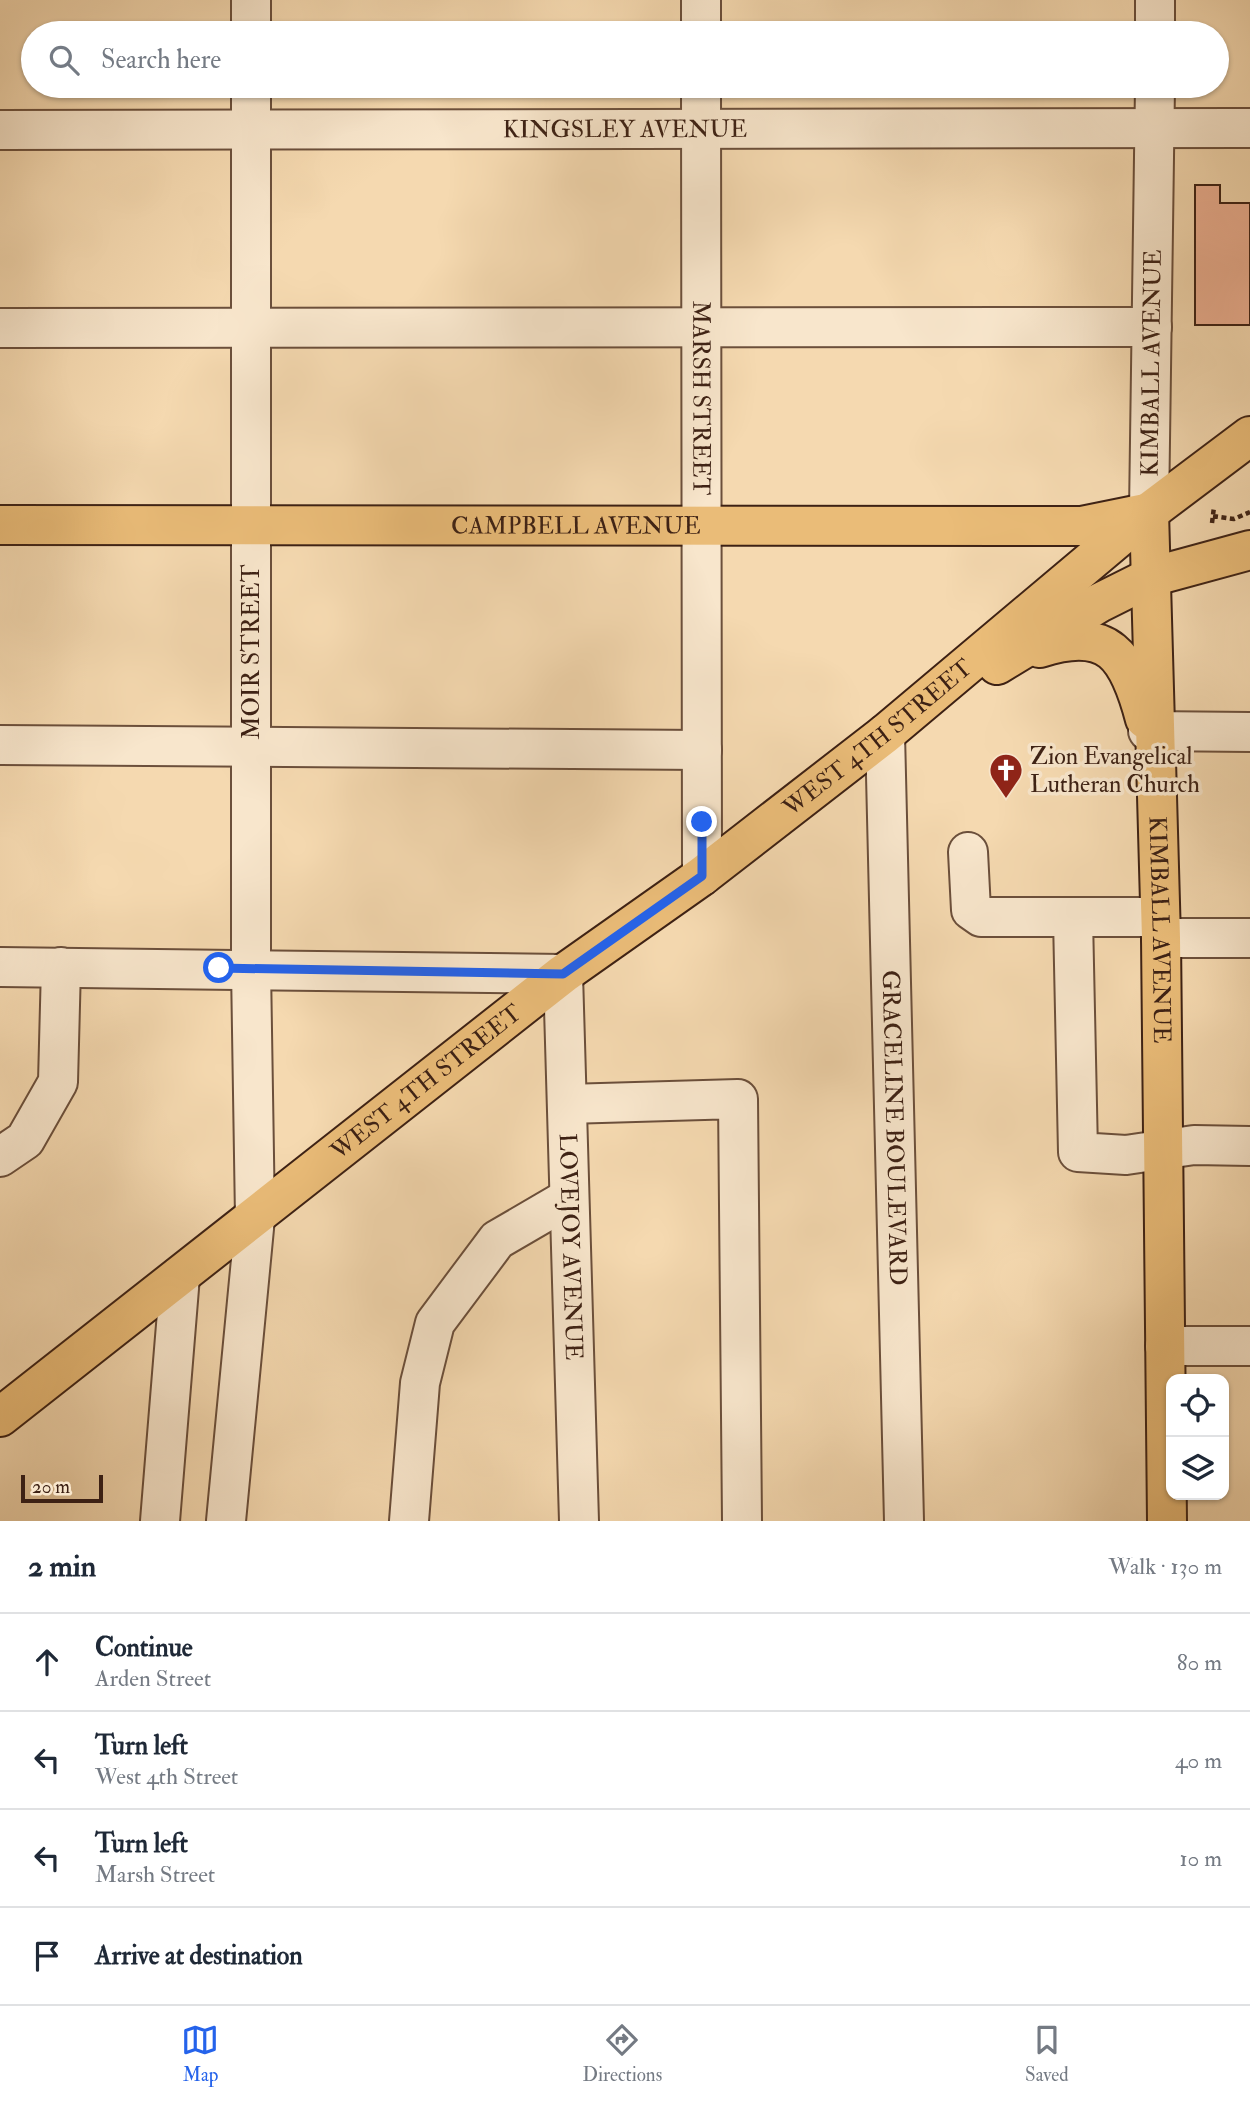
<!DOCTYPE html>
<meta charset="utf-8">
<style>
body{margin:0;font-family:"IM FELL Double Pica",serif;background:#f6f6f7;color:#1f2937}
.controls{position:absolute;right:21px;bottom:21px;display:grid;overflow:hidden;border-radius:14px;box-shadow:0 2px 5px #0004}
.controls button{width:63px;height:63px;display:grid;place-items:center;padding:0;border:0;border-bottom:2px solid #e0e1e3;background:#fff;color:#1f2937;font:35px sans-serif}
.scale{position:absolute;left:21px;bottom:18px;width:82px;box-sizing:border-box;padding-left:7px;border:4px solid #3d2114;border-top:0;font-size:19px;line-height:24px;white-space:nowrap;color:#3d2114;-webkit-text-stroke:5px #f8e6cc;paint-order:stroke}
.stop{position:absolute;width:21px;height:21px;margin:-16px;border:5px solid #2563eb;border-radius:50%;background:#fff}
.stop.end{background:#2563eb;border-color:#fff;box-shadow:0 2px 7px #0008}
.list{margin:0;padding:0;list-style:none}
h2{display:flex;justify-content:space-between;align-items:center;height:91px;margin:0;padding:0 28px;font-size:30px}
h2 small{font-size:23px;font-weight:400;color:#747a83}
.list li{display:grid;grid-template-columns:46px 1fr auto;gap:21px;align-items:center;box-sizing:border-box;height:98px;padding:0 28px;border-top:2px solid #e0e1e3}
.list b{display:block;font-size:26px;white-space:nowrap}
.list p{margin:0;font-size:23px;white-space:nowrap;color:#747a83}
.list em{font-size:23px;font-style:normal;color:#747a83}
.icon{flex:none;width:38px;height:38px;fill:none;stroke:currentColor;stroke-width:2;stroke-linecap:round;stroke-linejoin:round}
.map{position:relative;flex:none;width:1250px;height:1521px;overflow:hidden}
.search{position:absolute;background:#fff;box-shadow:0 2px 5px #0004;left:21px;right:21px;top:21px;height:77px;display:flex;align-items:center;gap:18px;box-sizing:border-box;padding:0 24px;border-radius:38px;color:#747a83;font-size:26px}
.sheet{height:483px;background:#fff}
nav{display:flex;justify-content:space-around;align-items:center;box-sizing:border-box;height:98px;border-top:2px solid #e0e1e3;background:#fff;font-size:19px;color:#747a83}
nav a{display:grid;justify-items:center;gap:4px}
nav .on{color:#2563eb}
.map>svg:first-child{display:block}
</style>
<div class="map">
<svg width="1250" height="1521" viewBox="0 0 1250 1521">
<rect width="100%" height="100%" fill="#f5d9b0"/>
<filter id="stains"><feTurbulence type="fractalNoise" baseFrequency=".00286" numOctaves="4"/><feColorMatrix values="0 0 0 0 .2 0 0 0 0 .09 0 0 0 0 .02 0 0 0 .5 -.17"/></filter>
<radialGradient id="worn" r=".72"><stop offset=".6" stop-color="#630" stop-opacity="0"/><stop offset="1" stop-color="#630" stop-opacity=".3"/></radialGradient>
<!-- building -->
<path fill="#ecaf91" stroke="#3d2114" stroke-width="2" d="M1195,185h25v18h30v122h-55z"/>
<g fill="none" stroke-linecap="round" stroke-linejoin="round">
<defs>
<g id="minor">
<path d="M251,0v33"/>
<path d="M701,0v33"/>
<path d="M1155,0v33"/>
<path id="s1" d="M701,86l1,790"/>
<path id="s2" d="M0,130l1250,-2"/>
<path d="M0,328l1152,-1"/>
<path id="s3" d="M1149,512l6,-426"/>
<path d="M1148,731l102,1"/>
<path id="s4" d="M885,734l19,787"/>
<path d="M0,745l702,5"/>
<path d="M968,852l3,58 10,7h179"/>
<path d="M1073,918l5,234 48,3 68,-10 56,1"/>
<path d="M1161,938h89"/>
<path id="s5" d="M0,967l563,7 16,547"/>
<path d="M567,1104l171,-5 4,422"/>
<path d="M0,1157l25,-17 33,-58 3,-115"/>
<path d="M1165,1346h85"/>
<path d="M160,1521l20,-245"/>
<path d="M226,1521l29,-303 -4,-250v-882"/>
<path d="M409,1521l11,-138 15,-60 62,-83 72,-42"/>
</g>
<g id="major">
<path id="s6" d="M1149,512l12,426 6,583"/>
<path id="s7" d="M0,525l1081,1 64,-13"/>
<path d="M1040,648c69,-22 88,7 105,71"/>
<path d="M997,665l102,-62 52,-26 99,-27"/>
<path id="s8" d="M0,1417l563,-443 139,-98 183,-142 264,-222 101,-76"/>
</g>
</defs>
<!-- minor casing -->
<use href="#minor" stroke="#6b4f3b" stroke-width="42"/>
<!-- major casing -->
<use href="#major" stroke="#3d2114" stroke-width="42"/>
<!-- path -->
<path stroke="#3d2114" stroke-width="4.5" stroke-dasharray="5 3.5" stroke-linecap="butt" d="M1213,516l21,3 16,-7
M1212,523l2,-16"/>
<!-- minor -->
<use href="#minor" stroke="#f8e6cc" stroke-width="38"/>
<!-- major -->
<use href="#major" stroke="#eabc78" stroke-width="38"/>
</g>
<g fill="none" stroke-linecap="round" stroke-linejoin="round">
<!-- route -->
<path stroke="#2563eb" stroke-width="9" d="M219,968l344,6 139,-98v-54"/>
</g>
<!-- icons -->
<defs>
<symbol id="church-pin" viewBox="-11 -11 22 30"><path d="M0 17L-7.5 6A9.5 9.5 0 1 1 7.5 6Z" fill="#8f2418" stroke="#f8e6cc"/><path d="M-1.2-6h2.4v3.5h3.3v2.4h-3.3V6h-2.4V-.1h-3.3v-2.4h3.3Z" fill="#fff"/></symbol>
</defs>
<g fill-rule="evenodd">
<use href="#church-pin" x="987" y="751" width="38" height="52"/>
</g>
<g text-anchor="middle" dominant-baseline="central" stroke-width="7" stroke-linejoin="round" paint-order="stroke">
<!-- street labels -->
<g font-size="24" fill="#3d2114" stroke="#f8e6cc">
<text stroke="none"><textPath href="#s2" startOffset="625">KINGSLEY AVENUE</textPath></text>
<text stroke="none"><textPath href="#s3" startOffset="149">KIMBALL AVENUE</textPath></text>
<text stroke="none"><textPath href="#s1" startOffset="312">MARSH STREET</textPath></text>
<text stroke="none"><textPath href="#s7" startOffset="576">CAMPBELL AVENUE</textPath></text>
<text transform="translate(251 652) rotate(-90)">MOIR STREET</text>
<text stroke="none"><textPath href="#s8" startOffset="1110">WEST 4TH STREET</textPath></text>
<text stroke="none"><textPath href="#s6" startOffset="418">KIMBALL AVENUE</textPath></text>
<text stroke="none"><textPath href="#s8" startOffset="542">WEST 4TH STREET</textPath></text>
<text stroke="none"><textPath href="#s4" startOffset="394">GRACELINE BOULEVARD</textPath></text>
<text stroke="none"><textPath href="#s5" startOffset="836">LOVEJOY AVENUE</textPath></text>
</g>
<!-- poi labels -->
<g font-size="24" fill="#3d2114" stroke="#f8e6cc" text-anchor="start">
<text x="1030" y="756">Zion Evangelical<tspan x="1030" dy="28">Lutheran Church</tspan></text>
</g>
</g>
<rect width="100%" height="100%" filter="url(#stains)"/>
<rect width="100%" height="100%" fill="url(#worn)"/>
</svg>
<div class="controls">
<button><svg class="icon" aria-label="locate" viewBox="0 0 24 24"><circle cx="12" cy="12" r="6"/><path d="M12 2v4M12 18v4M2 12h4M18 12h4"/></svg></button>
<button><svg class="icon" aria-label="layers" viewBox="0 0 24 24"><path d="M12 4l9 5-9 5-9-5zM3 14l9 5 9-5"/></svg></button>
</div>
<div class="scale">20 m</div>
<div class="stop" style="left:219px;top:968px"></div>
<div class="stop end" style="left:702px;top:822px"></div>
<div class="search"><svg class="icon" aria-label="search" viewBox="0 0 24 24"><circle cx="10" cy="10" r="6"/><path d="M15 15l6 6"/></svg>Search here</div>
</div>
<section class="sheet">
<h2>2 min<small>Walk · 130 m</small></h2>
<ul class="list">
<li><svg class="icon" aria-label="ahead" viewBox="0 0 24 24"><path d="M12 20V5M6 11l6-6 6 6"/></svg><div><b>Continue</b><p>Arden Street</p></div><em>80 m</em></li>
<li><svg class="icon" aria-label="left" viewBox="0 0 24 24"><path d="M17 20v-9H6M10 6l-5 5 5 5"/></svg><div><b>Turn left</b><p>West 4th Street</p></div><em>40 m</em></li>
<li><svg class="icon" aria-label="left" viewBox="0 0 24 24"><path d="M17 20v-9H6M10 6l-5 5 5 5"/></svg><div><b>Turn left</b><p>Marsh Street</p></div><em>10 m</em></li>
<li><svg class="icon" aria-label="arrive" viewBox="0 0 24 24"><path d="M6 21V4h12l-3 4 3 4H6"/></svg><div><b>Arrive at destination</b></div></li>
</ul>
</section>
<nav>
<a class="on"><svg class="icon" aria-label="map" viewBox="0 0 24 24"><path d="M3 6l6-2 6 2 6-2v14l-6 2-6-2-6 2zM9 4v14M15 6v14"/></svg>Map</a>
<a><svg class="icon" aria-label="directions" viewBox="0 0 24 24"><path d="M12 3l9 9-9 9-9-9zM9 14v-3h6M13 9l2 2-2 2"/></svg>Directions</a>
<a><svg class="icon" aria-label="saved" viewBox="0 0 24 24"><path d="M7 4h10v16l-5-4-5 4z"/></svg>Saved</a>
</nav>
